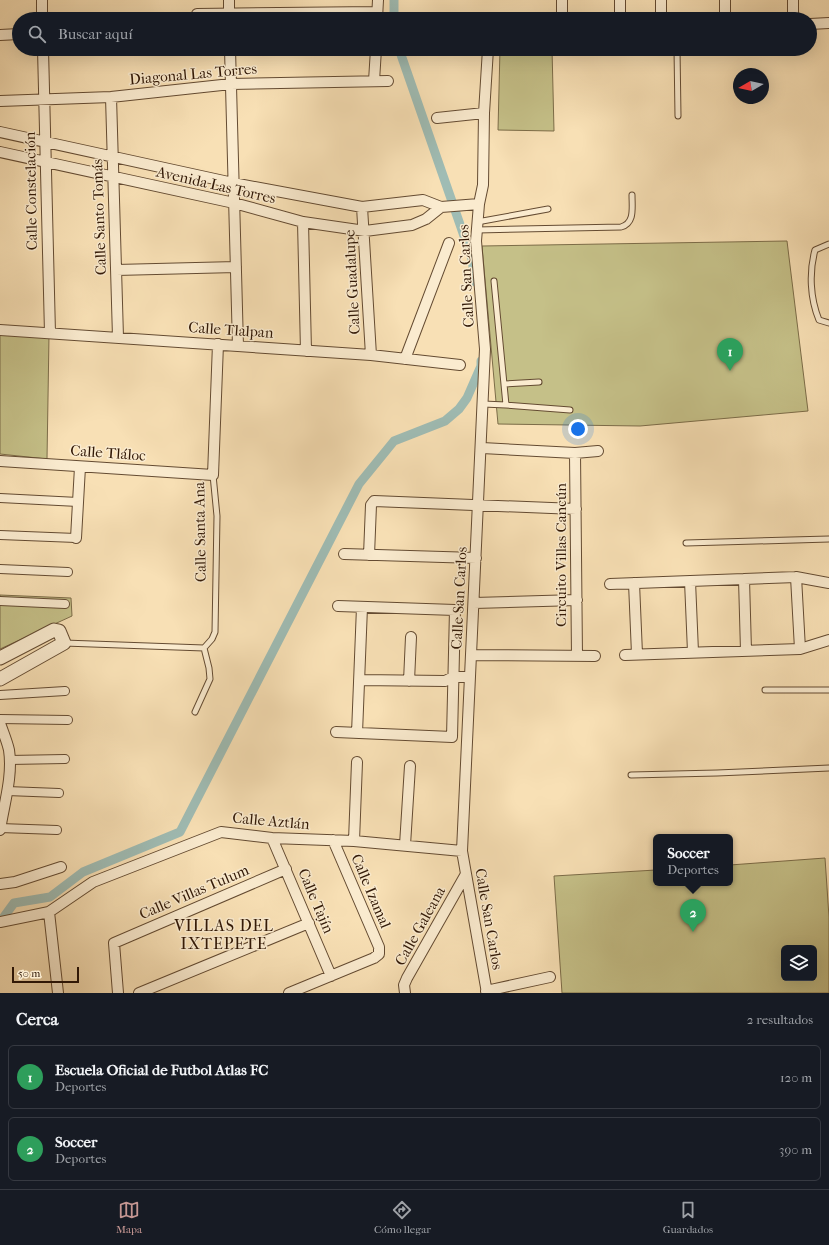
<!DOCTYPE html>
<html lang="es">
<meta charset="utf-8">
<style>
body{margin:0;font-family:"IM FELL French Canon",serif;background:#242831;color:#f1f3f6}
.controls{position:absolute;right:12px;bottom:12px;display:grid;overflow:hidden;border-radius:6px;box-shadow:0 4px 16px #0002}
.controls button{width:36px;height:36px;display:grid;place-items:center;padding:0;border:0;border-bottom:1px solid #363941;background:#171b24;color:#f1f3f6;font:20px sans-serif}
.compass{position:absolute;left:733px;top:68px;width:36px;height:36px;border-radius:50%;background:#171b24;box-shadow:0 4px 16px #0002;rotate:261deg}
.scale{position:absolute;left:12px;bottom:10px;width:67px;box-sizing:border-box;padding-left:4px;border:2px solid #321907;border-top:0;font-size:11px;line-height:14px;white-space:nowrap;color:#321907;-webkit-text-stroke:3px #faebcf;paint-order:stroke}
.you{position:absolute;left:578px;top:429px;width:14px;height:14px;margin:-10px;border:3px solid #fff;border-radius:50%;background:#1a73e8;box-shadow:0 0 0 6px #1a73e833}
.badge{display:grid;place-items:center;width:26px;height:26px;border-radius:50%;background:#c59692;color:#fff;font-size:13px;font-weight:700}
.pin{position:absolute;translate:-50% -33px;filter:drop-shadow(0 1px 2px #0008)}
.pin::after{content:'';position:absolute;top:21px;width:14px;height:12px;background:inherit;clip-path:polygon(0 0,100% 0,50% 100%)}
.popup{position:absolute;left:653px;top:834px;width:80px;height:52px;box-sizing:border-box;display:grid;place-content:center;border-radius:6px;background:#171b24;filter:drop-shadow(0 1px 3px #0005);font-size:13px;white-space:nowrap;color:#9ea1a6}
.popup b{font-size:15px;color:#f1f3f6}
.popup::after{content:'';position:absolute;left:50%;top:100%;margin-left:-8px;border:8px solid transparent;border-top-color:#171b24}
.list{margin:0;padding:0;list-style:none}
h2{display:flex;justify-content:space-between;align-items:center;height:52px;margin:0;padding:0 16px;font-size:17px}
h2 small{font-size:13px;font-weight:400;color:#9ea1a6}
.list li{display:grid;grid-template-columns:26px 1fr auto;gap:12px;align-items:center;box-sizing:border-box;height:64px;margin:0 8px 8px;padding:0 8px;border:1px solid #363941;border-radius:6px}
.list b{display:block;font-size:15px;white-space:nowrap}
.list p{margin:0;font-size:13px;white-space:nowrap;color:#9ea1a6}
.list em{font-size:13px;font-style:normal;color:#9ea1a6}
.icon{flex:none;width:22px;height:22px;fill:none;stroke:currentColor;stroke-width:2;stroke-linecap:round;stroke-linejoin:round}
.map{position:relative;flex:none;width:829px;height:993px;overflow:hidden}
.search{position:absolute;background:#171b24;box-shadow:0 4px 16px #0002;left:12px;right:12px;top:12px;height:44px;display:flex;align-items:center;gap:10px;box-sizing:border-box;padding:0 14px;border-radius:22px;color:#9ea1a6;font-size:15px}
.sheet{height:196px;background:#171b24}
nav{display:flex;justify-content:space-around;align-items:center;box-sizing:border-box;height:56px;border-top:1px solid #363941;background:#171b24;font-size:11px;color:#9ea1a6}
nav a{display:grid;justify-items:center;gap:2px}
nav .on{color:#c59692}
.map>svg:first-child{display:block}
</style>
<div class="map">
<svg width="829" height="993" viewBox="0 0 829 993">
<rect width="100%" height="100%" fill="#f8e0b5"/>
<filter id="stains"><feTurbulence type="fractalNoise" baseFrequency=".005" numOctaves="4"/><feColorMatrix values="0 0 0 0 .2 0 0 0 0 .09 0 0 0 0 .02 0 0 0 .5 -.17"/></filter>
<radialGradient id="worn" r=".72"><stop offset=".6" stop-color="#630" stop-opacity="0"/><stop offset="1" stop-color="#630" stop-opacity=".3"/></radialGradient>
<!-- green -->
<path fill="#c5c088" stroke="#7c6c48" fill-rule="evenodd" d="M500,49h52l2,82 -56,-1z
M787,241l21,170 -168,15 -142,-2 -16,-178z
M0,334l49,2 -2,123 -47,-5z
M0,595l71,3 1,18 -72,33z
M825,858l4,59v76h-267l-8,-117 102,-6v13h74v-18zM784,948h30v30h-30z"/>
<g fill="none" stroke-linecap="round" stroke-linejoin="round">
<!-- canal -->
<path stroke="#9fbcb4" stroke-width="9" d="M394,19v-19
M399,49l73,210 3,23
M0,922l14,-19 36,-6 33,-25 97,-40 179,-348 35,-43 51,-20 14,-12 8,-11 14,-32v-5"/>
<defs>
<path id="service" d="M677,49l1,67
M477,222l71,-13
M477,230l144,-3c14,-4 11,-19 11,-32
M829,244l-14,6c-6,22 -5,48 4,70l10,3
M494,281l12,124 64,5
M505,384l34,-2
M483,404l23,1
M686,543l143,-4
M64,643l140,5
M765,690h64
M195,712l15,-33 -1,-11 -5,-20 8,-9 3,-7 2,-116 -4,-41
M631,775l86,-2 112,-5"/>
<path id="pedestrian" d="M0,498l78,4
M0,535l76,3
M0,569l68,3
M0,601l65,3
M0,695l65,-4
M0,719l68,1
M9,760l56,-1
M7,791l52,2
M0,828l57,2"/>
<path id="minor" d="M42,0v19
M229,0v19
M562,0v19
M197,14l180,-2
M377,19l1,-19
M620,19v-19
M661,19v-19
M725,19v-19
M793,19v-19
M810,24l19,-1
M0,35l19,-1
M43,49l7,284
M230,49l8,297
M374,81l2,-32
M111,97l7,240
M0,101l111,-4 120,-13 157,-3
M437,118l47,-5
M0,132l233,51 129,24 61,-7 18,7 38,-3 4,-19 1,-72 4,-64
M0,152l234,51 69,19 62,9 47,-6 14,-6 15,-12
M479,204l-3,37 9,108 -23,502 25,142
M362,207l9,148
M303,222l3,129
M116,270l120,-3
M0,330l371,25 89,10
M405,359l44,-116
M482,448l93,5 23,-2
M575,453l2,203
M0,461l213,14 5,-131
M76,538l4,-71
M344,554l132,4
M369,555l2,-50 3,-4 202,8
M796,577l4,72
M744,579l2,72
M690,581l3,71
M634,583l3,71
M610,584l186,-7 33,6
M474,603l103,-3
M471,655l124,1
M625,655l175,-6 29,-9
M359,680l86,1 8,-4h17
M409,681l2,-44
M0,723c3,9 7,18 9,27 4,26 -5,54 -9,80
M336,732l116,5 3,-127 -117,-4
M357,733l5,-126
M272,838l59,138
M354,841l3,-79
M405,845l5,-79
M0,884l15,-2 46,-15
M49,912l9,81
M0,922l49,-10 44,-30 128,-50 51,6 82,3 108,10
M486,991l64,-14
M118,993l-4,-50 172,-74
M139,993l170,-70
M289,993l85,-35 5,-4v-7l-46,-107
M405,993l-1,-8 3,-7 59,-104"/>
<path id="tertiary" d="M0,658l54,-28 5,1 5,12 -64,36"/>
</defs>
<!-- service casing -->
<use href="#service" stroke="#644b32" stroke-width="7"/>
<!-- pedestrian casing -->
<use href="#pedestrian" stroke="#644b32" stroke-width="10"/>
<!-- minor casing -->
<use href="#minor" stroke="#644b32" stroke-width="12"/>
<!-- tertiary casing -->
<use href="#tertiary" stroke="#644b32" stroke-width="15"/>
<!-- service -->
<use href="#service" stroke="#faebcf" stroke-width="5"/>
<!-- pedestrian -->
<use href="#pedestrian" stroke="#faebcf" stroke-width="8"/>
<!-- minor -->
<use href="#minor" stroke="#faebcf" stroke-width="10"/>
<!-- tertiary -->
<use href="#tertiary" stroke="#faebcf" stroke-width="13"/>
</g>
<g text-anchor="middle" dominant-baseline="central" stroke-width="3" stroke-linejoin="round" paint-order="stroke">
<!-- street labels -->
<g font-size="15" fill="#321907" stroke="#faebcf">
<text transform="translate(193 74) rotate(-5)">Diagonal Las Torres</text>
<text transform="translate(216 185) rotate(13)">Avenida Las Torres</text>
<text transform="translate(31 191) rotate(-91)">Calle Constelación</text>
<text transform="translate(99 217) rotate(-92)">Calle Santo Tomás</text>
<text transform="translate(466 276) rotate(-93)">Calle San Carlos</text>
<text transform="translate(352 282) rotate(-93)">Calle Guadalupe</text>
<text transform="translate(231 330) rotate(4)">Calle Tlalpan</text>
<text transform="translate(108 453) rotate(4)">Calle Tláloc</text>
<text transform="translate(200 532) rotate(-91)">Calle Santa Ana</text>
<text transform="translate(561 555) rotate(-90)">Circuito Villas Cancún</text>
<text transform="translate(459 598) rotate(-87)">Calle San Carlos</text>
<text transform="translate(271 821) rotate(5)">Calle Aztlán</text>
<text transform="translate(371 891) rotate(67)">Calle Izamal</text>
<text transform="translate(194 892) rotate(-23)">Calle Villas Tulum</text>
<text transform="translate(316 901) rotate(67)">Calle Tajín</text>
<text transform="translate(489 919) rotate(80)">Calle San Carlos</text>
<text transform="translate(420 926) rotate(-61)">Calle Galeana</text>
</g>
<!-- neighbourhood labels -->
<g font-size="16" letter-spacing="1" fill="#321907" stroke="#faebcf">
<text x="224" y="925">VILLAS DEL<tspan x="224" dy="18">IXTEPETE</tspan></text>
</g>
</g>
<rect width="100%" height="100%" filter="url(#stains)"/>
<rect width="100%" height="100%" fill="url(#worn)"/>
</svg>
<div class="controls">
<button><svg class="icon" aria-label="layers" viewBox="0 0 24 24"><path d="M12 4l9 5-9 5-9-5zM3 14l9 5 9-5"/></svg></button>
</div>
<svg class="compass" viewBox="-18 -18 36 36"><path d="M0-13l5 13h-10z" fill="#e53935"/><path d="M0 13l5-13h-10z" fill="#9ea1a6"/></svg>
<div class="scale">50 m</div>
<div class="you"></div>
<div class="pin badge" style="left:730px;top:371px;background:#2e9e5b">1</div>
<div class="pin badge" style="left:693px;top:932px;background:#2e9e5b">2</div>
<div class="popup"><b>Soccer</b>Deportes</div>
<div class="search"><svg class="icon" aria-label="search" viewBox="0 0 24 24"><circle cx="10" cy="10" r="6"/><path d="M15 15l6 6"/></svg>Buscar aquí</div>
</div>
<section class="sheet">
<h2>Cerca<small>2 resultados</small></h2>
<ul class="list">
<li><span class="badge" style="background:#2e9e5b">1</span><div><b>Escuela Oficial de Futbol Atlas FC</b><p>Deportes</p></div><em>120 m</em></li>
<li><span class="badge" style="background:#2e9e5b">2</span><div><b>Soccer</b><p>Deportes</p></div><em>390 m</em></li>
</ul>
</section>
<nav>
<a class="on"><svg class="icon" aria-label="map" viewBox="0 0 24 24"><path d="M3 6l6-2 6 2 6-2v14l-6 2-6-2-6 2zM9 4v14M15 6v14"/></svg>Mapa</a>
<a><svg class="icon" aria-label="directions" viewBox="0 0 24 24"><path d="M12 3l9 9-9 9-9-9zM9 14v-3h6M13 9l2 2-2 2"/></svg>Cómo llegar</a>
<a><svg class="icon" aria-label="saved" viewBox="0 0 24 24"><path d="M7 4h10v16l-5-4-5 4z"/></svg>Guardados</a>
</nav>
